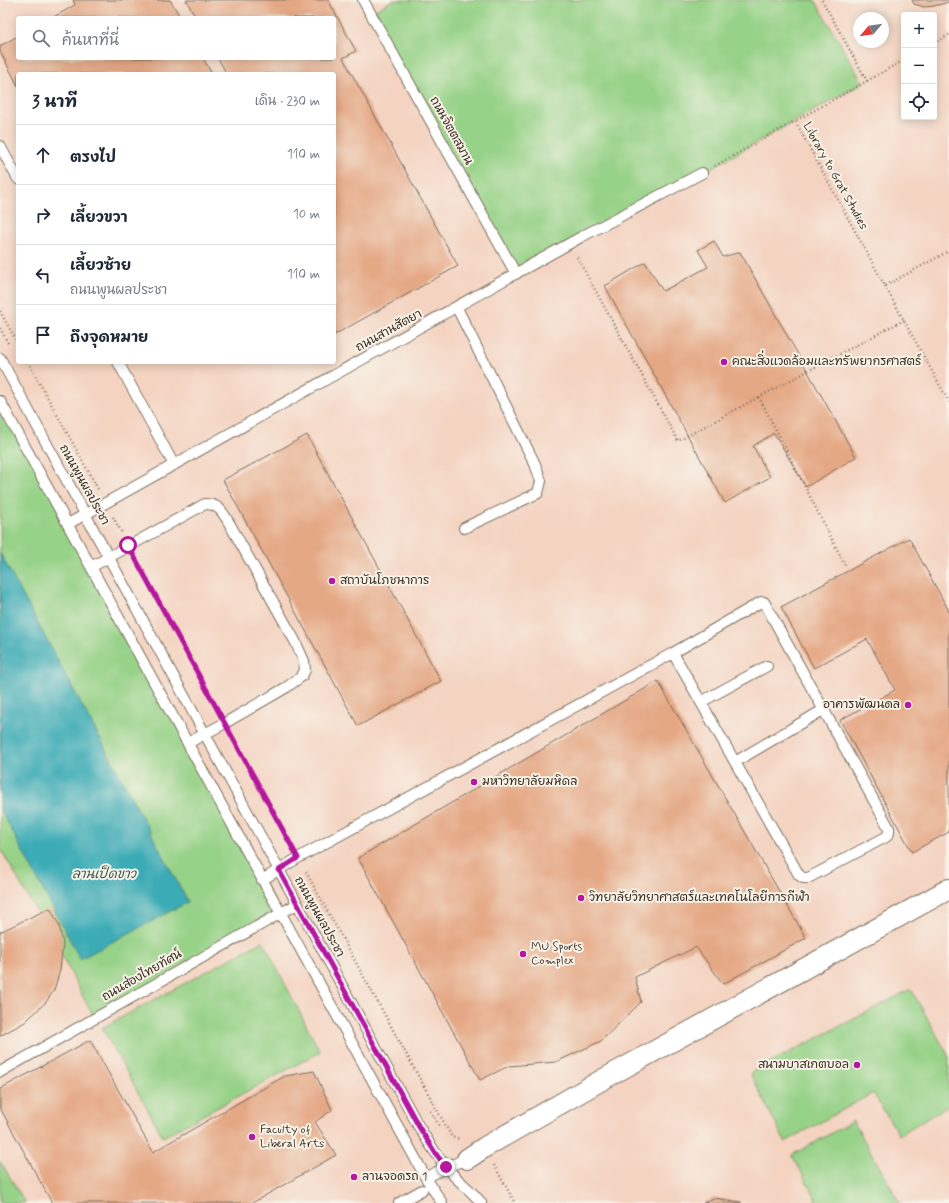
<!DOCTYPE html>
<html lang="th">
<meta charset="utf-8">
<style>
body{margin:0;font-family:Mynerve,"Playpen Sans Thai",sans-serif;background:#f2f2f3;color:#1f2937}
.controls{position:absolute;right:12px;top:12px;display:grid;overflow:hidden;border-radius:4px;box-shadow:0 2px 10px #0003}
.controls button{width:36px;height:36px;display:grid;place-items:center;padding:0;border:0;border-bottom:1px solid #e0e1e3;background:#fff;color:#1f2937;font:20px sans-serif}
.compass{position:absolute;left:853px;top:12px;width:36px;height:36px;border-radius:50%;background:#fff;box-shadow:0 2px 10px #0003;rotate:241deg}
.stop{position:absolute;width:12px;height:12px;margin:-9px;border:3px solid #b5179e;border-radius:50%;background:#fff}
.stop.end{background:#b5179e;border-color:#fff;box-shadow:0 1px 4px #0008}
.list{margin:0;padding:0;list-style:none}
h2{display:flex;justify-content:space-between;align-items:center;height:52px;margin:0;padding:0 16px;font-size:17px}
h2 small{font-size:13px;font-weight:400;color:#747a83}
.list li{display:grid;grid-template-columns:26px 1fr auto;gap:12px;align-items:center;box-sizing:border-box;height:60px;padding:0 16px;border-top:1px solid #e0e1e3}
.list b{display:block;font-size:15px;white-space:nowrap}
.list p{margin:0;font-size:13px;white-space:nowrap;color:#747a83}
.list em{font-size:13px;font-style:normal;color:#747a83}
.icon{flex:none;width:22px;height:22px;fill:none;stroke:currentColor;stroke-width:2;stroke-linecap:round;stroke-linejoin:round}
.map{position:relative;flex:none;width:949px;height:1203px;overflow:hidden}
.search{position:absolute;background:#fff;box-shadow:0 2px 10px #0003;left:16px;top:16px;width:320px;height:44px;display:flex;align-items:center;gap:10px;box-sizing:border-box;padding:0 14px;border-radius:4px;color:#747a83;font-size:15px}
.panel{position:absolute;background:#fff;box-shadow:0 2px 10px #0003;left:16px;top:72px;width:320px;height:292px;border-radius:4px}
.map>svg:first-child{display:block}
</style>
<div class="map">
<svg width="949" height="1203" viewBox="0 0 949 1203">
<rect width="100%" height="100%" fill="#f7f3e8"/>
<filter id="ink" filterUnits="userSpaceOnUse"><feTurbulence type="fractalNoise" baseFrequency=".025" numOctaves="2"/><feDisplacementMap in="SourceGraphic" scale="8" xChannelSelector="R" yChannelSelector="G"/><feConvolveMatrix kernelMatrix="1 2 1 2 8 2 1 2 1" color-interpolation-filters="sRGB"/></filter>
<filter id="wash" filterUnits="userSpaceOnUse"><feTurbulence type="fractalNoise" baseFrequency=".012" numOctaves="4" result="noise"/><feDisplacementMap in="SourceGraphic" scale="16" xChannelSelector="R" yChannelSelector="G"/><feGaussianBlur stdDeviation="0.9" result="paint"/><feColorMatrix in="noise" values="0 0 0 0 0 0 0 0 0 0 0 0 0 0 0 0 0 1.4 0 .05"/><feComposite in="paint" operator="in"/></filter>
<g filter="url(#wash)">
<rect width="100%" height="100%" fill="#f1e9d2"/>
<!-- built -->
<path fill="#f4d3c1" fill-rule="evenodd" d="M0,0h949v1203h-949zM904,15h30v102h-30zM18,18h316v40h-316zM859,18h24v24h-24zM18,74h316v288h-316z"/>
<!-- green -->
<path fill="#96d287" stroke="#687e52" d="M393,0h422l48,83 -161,90 -186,101 -146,-261z
M0,401l281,512 -187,105 -32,-62 -62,-108z
M263,941l57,111 -157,85 -61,-109z
M911,989l38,68v48l-50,30 -26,-42 -88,49 -35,-69z
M853,1121l47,82h-82l-26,-48z
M0,1161l25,42h-25z"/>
<!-- water -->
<path fill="#3aabb6" stroke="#3a6a6a" d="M0,553l188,349 -108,57 -80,-150z"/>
<g id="blocks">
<!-- building -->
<path fill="#e5a885" d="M73,0h97l11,18h-129l23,-13z
M186,0h142l28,51 -13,7 115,208 -124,69v-261h-114l5,-3 -7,-13h116v-40h-138z
M912,0h37v2l-15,4 -10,1 -10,-3z
M18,36v22h185l9,16h-194v12l-18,-35v-5z
M714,241l9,16 17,-5 116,205 -50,30 -32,-54 -21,13 17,31 -45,26 -120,-217 40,-24 18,29 45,-24 -10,-17z
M307,435l134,246 -83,45 -135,-246z
M909,538l40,73v221l-37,20 -72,-132 55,-30 -28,-51 -53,29 -33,-61z
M658,681l148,257 -83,46 -27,-37 -61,30 6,25 -40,39 -45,21 -47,4 -29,14 -122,-222z
M50,908l9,17 4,18 -3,27 -6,20 -8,12 -21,20 -25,14v-104z
M90,1040l63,112 132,-76 29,-5 18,39 -17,12 21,33 -84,48h-200l-52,-95v-19z
M714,1198l27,4v1h-38z"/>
</g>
</g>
<g filter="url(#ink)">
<use href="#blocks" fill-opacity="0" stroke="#7b6d5d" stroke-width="1"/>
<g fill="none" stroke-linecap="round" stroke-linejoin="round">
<defs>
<path id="lane" d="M363,0l153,274
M0,146l18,33
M457,308l78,156 6,17 -3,12 -74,35
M0,358l419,769c9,15 18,29 29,42 10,13 24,21 33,34
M118,362l56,103
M0,401l426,777 16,25
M68,524l513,-287 121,-64
M91,567l114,-63c13,0 17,7 23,17l67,120 9,20 1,9 -3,6 -15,11 -62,36 -37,20
M701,702l66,-36
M735,762l88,-52
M262,880l36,-22 375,-205 88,-51h3l125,226v5l-3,4 -78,41h-5l-4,-3 -126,-222
M0,1072l297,-168
M426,1178l20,-11 21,-8
M399,1203l23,-13"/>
<path id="street" d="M467,1159l18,-12 115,-66 349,-192"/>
</defs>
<!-- lane casing -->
<use href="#lane" stroke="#7b6d5d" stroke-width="12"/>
<!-- street casing -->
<use href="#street" stroke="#7b6d5d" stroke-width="22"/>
<!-- path -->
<path stroke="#7b6d5d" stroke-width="2.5" stroke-dasharray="1 3" stroke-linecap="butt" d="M822,0l45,81 -72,40 90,165 64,-35
M934,43l15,-8
M867,81l37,-21
M715,166l80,-45
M577,257l101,184 81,-44
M885,286l64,116
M0,311l18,33
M0,328l9,17
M28,362l70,127
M113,517l9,16
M136,559l81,150
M845,565l-86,-168 145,-77
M232,736l59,109
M306,872l146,265 8,2
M430,1111l10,16
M494,1165l21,38"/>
<!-- lane -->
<use href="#lane" stroke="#fff" stroke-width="10"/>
<!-- street -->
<use href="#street" stroke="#fff" stroke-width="20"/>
</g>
</g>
<g fill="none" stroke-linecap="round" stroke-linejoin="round" filter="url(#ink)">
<!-- route -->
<path stroke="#b5179e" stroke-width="5" d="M128,545l170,313 -19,12 140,257 17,27 10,13"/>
</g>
<!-- markers -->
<g fill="#b5179e" stroke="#f7f3e8" stroke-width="1.5">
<circle cx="724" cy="362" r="4"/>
<circle cx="332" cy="581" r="4"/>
<circle cx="908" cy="705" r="4"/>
<circle cx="474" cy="782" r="4"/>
<circle cx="581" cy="898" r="4"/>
<circle cx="523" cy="954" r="4"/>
<circle cx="857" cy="1065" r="4"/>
<circle cx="252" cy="1137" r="4"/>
<circle cx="354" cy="1177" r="4"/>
</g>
<g text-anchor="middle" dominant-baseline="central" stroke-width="4" stroke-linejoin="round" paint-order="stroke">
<!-- street labels -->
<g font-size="12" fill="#3b2a1e" stroke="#f7f3e8">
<text transform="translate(451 131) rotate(61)">ถนนจิตตสมาน</text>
<text transform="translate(835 176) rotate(61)">Library to Grat Studies</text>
<text transform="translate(389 331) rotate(-29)">ถนนสานสัตยา</text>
<text transform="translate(84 485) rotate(61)">ถนนพูนผลประชา</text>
<text transform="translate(319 917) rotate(61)">ถนนพูนผลประชา</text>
<text transform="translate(142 976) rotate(-30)">ถนนส่องไทยทัศน์</text>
</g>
<!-- poi labels -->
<g font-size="12" fill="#3b2a1e" stroke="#f7f3e8" text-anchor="start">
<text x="732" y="362">คณะสิ่งแวดล้อมและทรัพยากรศาสตร์</text>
<text x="340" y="581">สถาบันโภชนาการ</text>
<text x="900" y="705" text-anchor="end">อาคารพัฒนดล</text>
<text x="482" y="782">มหาวิทยาลัยมหิดล</text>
<text x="589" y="898">วิทยาลัยวิทยาศาสตร์และเทคโนโลยีการกีฬา</text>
<text x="531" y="947">MU Sports<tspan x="531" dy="14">Complex</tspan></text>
<text x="849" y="1065" text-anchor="end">สนามบาสเกตบอล</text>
<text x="260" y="1130">Faculty of<tspan x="260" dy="14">Liberal Arts</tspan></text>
<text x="362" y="1177">ลานจอดรถ 1</text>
</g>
<!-- water labels -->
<g font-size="13" font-style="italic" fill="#3b5753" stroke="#f7f3e8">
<text x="104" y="874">ลานเป็ดขาว</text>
</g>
</g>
</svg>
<div class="controls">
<button>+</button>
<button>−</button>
<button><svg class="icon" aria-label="locate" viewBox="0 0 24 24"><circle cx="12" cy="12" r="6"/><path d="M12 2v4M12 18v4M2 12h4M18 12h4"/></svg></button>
</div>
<svg class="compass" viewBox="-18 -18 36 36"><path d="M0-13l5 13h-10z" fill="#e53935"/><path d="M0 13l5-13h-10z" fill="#747a83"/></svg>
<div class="stop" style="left:128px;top:545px"></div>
<div class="stop end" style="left:446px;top:1167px"></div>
<div class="search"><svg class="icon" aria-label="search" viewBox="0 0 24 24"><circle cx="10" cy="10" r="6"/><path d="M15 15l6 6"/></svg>ค้นหาที่นี่</div>
<section class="panel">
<h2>3 นาที<small>เดิน · 230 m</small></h2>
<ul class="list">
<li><svg class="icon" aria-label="ahead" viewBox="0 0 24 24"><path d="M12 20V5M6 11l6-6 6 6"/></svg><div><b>ตรงไป</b></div><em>110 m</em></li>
<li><svg class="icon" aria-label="right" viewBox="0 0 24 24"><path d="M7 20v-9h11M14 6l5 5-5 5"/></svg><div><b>เลี้ยวขวา</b></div><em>10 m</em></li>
<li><svg class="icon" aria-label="left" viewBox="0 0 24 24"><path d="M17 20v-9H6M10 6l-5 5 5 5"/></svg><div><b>เลี้ยวซ้าย</b><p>ถนนพูนผลประชา</p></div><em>110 m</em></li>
<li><svg class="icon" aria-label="arrive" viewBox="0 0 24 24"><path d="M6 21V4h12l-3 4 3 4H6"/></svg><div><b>ถึงจุดหมาย</b></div></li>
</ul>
</section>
</div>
